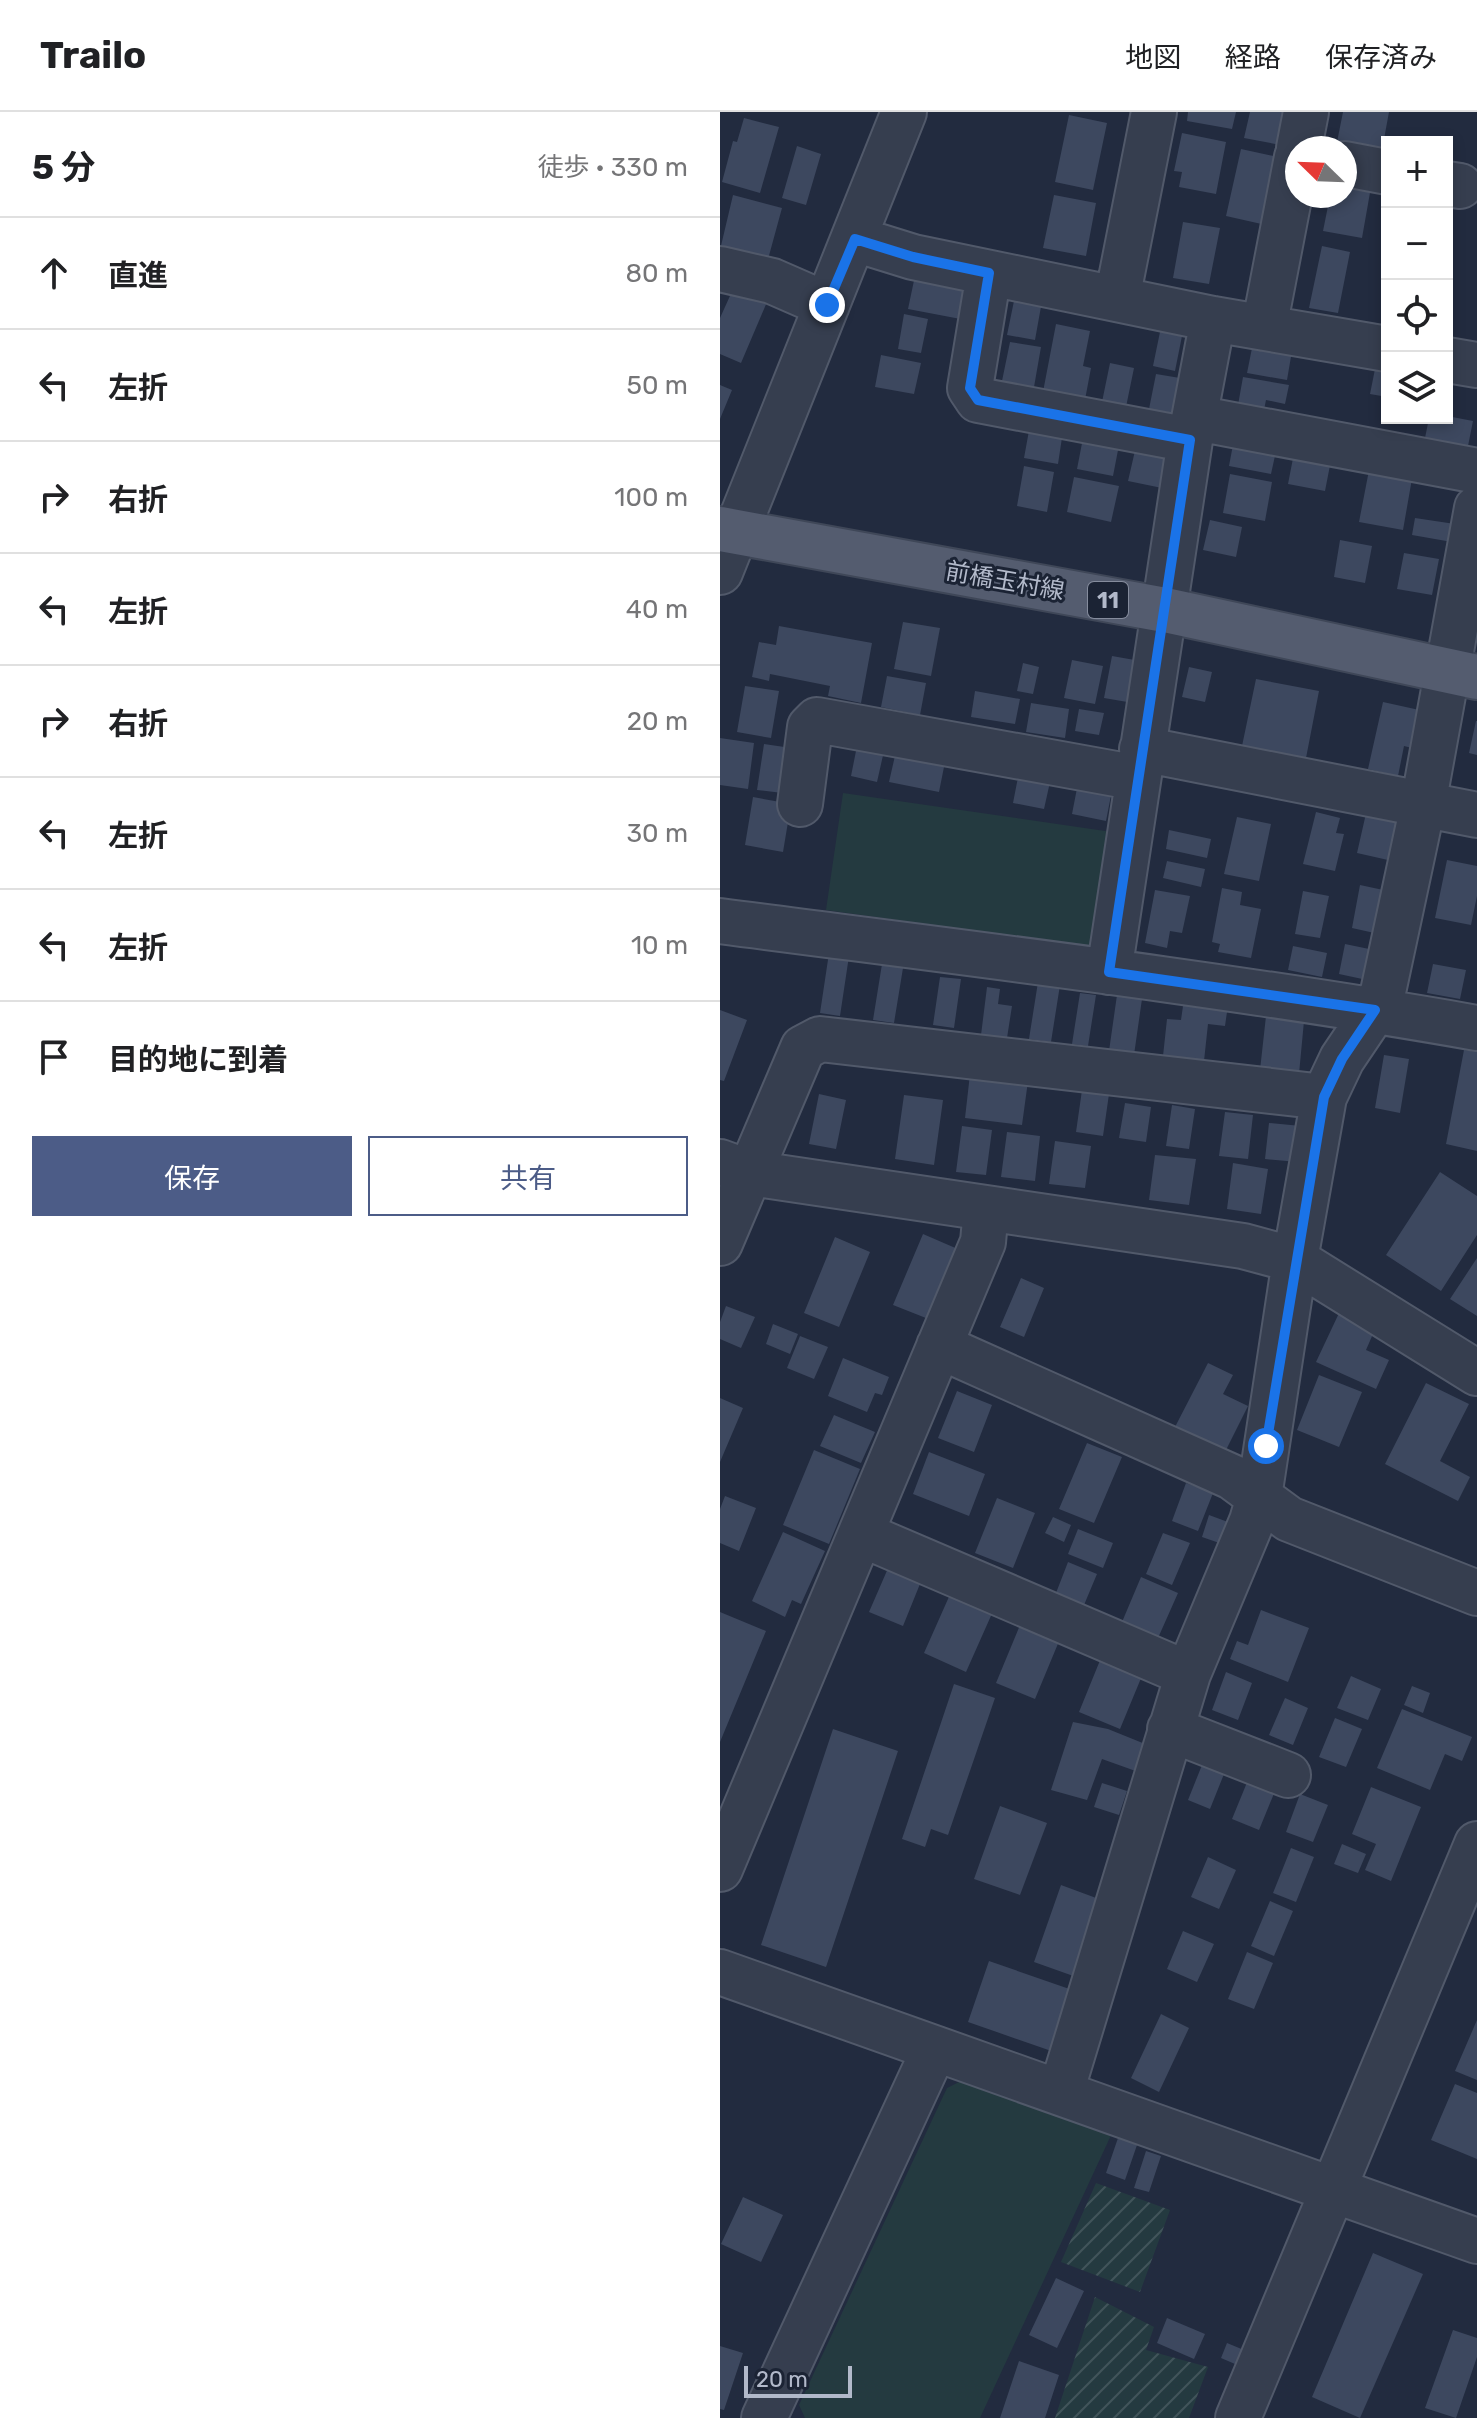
<!DOCTYPE html>
<html lang="ja">
<meta charset="utf-8">
<style>
body{margin:0;font-family:Rubik,"Noto Sans JP",sans-serif;background:#f6f6f6;color:#202124}
.controls{position:absolute;right:24px;top:24px;display:grid;overflow:hidden;border-radius:0px;box-shadow:0 4px 12px #0003}
.controls button{width:72px;height:72px;display:grid;place-items:center;padding:0;border:0;border-bottom:2px solid #e0e0e0;background:#fff;color:#202124;font:40px sans-serif}
.compass{position:absolute;left:565px;top:24px;width:72px;height:72px;border-radius:50%;background:#fff;box-shadow:0 4px 12px #0003;rotate:293deg}
.scale{position:absolute;left:24px;bottom:20px;width:108px;box-sizing:border-box;padding-left:8px;border:4px solid #b2b9ca;border-top:0;font-size:22px;line-height:28px;white-space:nowrap;color:#b2b9ca;-webkit-text-stroke:6px #1b2334;paint-order:stroke}
.stop{position:absolute;width:24px;height:24px;margin:-18px;border:6px solid #1a73e8;border-radius:50%;background:#fff}
.stop.end{background:#1a73e8;border-color:#fff;box-shadow:0 2px 8px #0008}
.list{margin:0;padding:0;list-style:none}
h2{display:flex;justify-content:space-between;align-items:center;height:104px;margin:0;padding:0 32px;font-size:34px}
h2 small{font-size:26px;font-weight:400;color:#757577}
.list li{display:grid;grid-template-columns:52px 1fr auto;gap:24px;align-items:center;box-sizing:border-box;height:112px;padding:0 32px;border-top:2px solid #e0e0e0}
.list b{display:block;font-size:30px;white-space:nowrap}
.list em{font-size:26px;font-style:normal;color:#757577}
.actions{display:flex;gap:16px;padding:24px 32px}
.actions a{flex:1;padding:18px 0;border:2px solid #4c5c87;border-radius:0px;text-align:center;font-size:28px;color:#4c5c87}
.actions .main{background:#4c5c87;color:#fff}
.icon{flex:none;width:44px;height:44px;fill:none;stroke:currentColor;stroke-width:2;stroke-linecap:round;stroke-linejoin:round}
.map{position:relative;flex:none;width:757px;height:2306px;overflow:hidden}
header{display:flex;align-items:center;gap:48px;box-sizing:border-box;height:112px;padding:0 40px;background:#fff;border-bottom:2px solid #e0e0e0}
header strong{font-size:38px}
nav{display:flex;gap:44px;margin-inline-start:auto;font-size:28px}
main{display:flex}
aside{flex:1;background:#fff}
.map>svg:first-child{display:block}
</style>
<header>
<strong>Trailo</strong>
<nav><a>地図</a><a>経路</a><a>保存済み</a></nav>
</header>
<main>
<aside>
<h2>5 分<small>徒歩 · 330 m</small></h2>
<ul class="list">
<li><svg class="icon" aria-label="ahead" viewBox="0 0 24 24"><path d="M12 20V5M6 11l6-6 6 6"/></svg><div><b>直進</b></div><em>80 m</em></li>
<li><svg class="icon" aria-label="left" viewBox="0 0 24 24"><path d="M17 20v-9H6M10 6l-5 5 5 5"/></svg><div><b>左折</b></div><em>50 m</em></li>
<li><svg class="icon" aria-label="right" viewBox="0 0 24 24"><path d="M7 20v-9h11M14 6l5 5-5 5"/></svg><div><b>右折</b></div><em>100 m</em></li>
<li><svg class="icon" aria-label="left" viewBox="0 0 24 24"><path d="M17 20v-9H6M10 6l-5 5 5 5"/></svg><div><b>左折</b></div><em>40 m</em></li>
<li><svg class="icon" aria-label="right" viewBox="0 0 24 24"><path d="M7 20v-9h11M14 6l5 5-5 5"/></svg><div><b>右折</b></div><em>20 m</em></li>
<li><svg class="icon" aria-label="left" viewBox="0 0 24 24"><path d="M17 20v-9H6M10 6l-5 5 5 5"/></svg><div><b>左折</b></div><em>30 m</em></li>
<li><svg class="icon" aria-label="left" viewBox="0 0 24 24"><path d="M17 20v-9H6M10 6l-5 5 5 5"/></svg><div><b>左折</b></div><em>10 m</em></li>
<li><svg class="icon" aria-label="arrive" viewBox="0 0 24 24"><path d="M6 21V4h12l-3 4 3 4H6"/></svg><div><b>目的地に到着</b></div></li>
</ul>
<div class="actions"><a class="main">保存</a><a>共有</a></div>
</aside>
<div class="map">
<svg width="757" height="2306" viewBox="0 0 757 2306">
<defs>
<pattern id="garden-furrows" width="10" height="10" patternUnits="userSpaceOnUse" patternTransform="scale(2)"><rect width="10" height="10" fill="#243a40"/><path d="M-1 1l2-2M0 10L10 0M9 11l2-2" fill="none" stroke="#41545a"/></pattern>
</defs>
<rect width="100%" height="100%" fill="#222b3f"/>
<!-- park -->
<path fill="#243a40" d="M123,681l269,39 -16,116 -270,-38z
M245,1967l148,52 -133,287h-175l-6,-13 148,-317z"/>
<!-- garden -->
<path fill="url(#garden-furrows)" d="M376,2071l74,27 -30,82 -79,-30z
M375,2185l59,30 -8,23 62,17 -19,51h-134z"/>
<!-- building -->
<path fill="#3d485f" d="M468,0h48l-4,17 -45,-8z
M530,0h48l-7,35 -47,-9z
M623,0h46l-7,38 -45,-8z
M349,3l38,8 -14,67 -38,-8z
M24,6l35,9 -19,66 -38,-11 11,-41 4,1z
M462,21l44,9 -10,52 -37,-7 3,-15 -8,-1z
M77,34l24,8 -15,51 -24,-7z
M521,37l41,9 -16,67 -40,-9z
M625,70l26,5 -9,51 -39,-7 7,-35h15z
M13,83l49,13 -15,55 -47,-13z
M334,83l42,8 -10,53 -43,-8z
M463,110l37,6 -11,56 -36,-6z
M602,134l28,6 -12,61 -29,-5z
M196,159l62,12 -7,38 -63,-12z
M14,175l33,15 -26,61 -21,-9v-36z
M295,184l27,5 -7,39 -28,-5z
M184,202l24,5 -7,34 -23,-4z
M336,212l34,7 -7,35 8,2 -7,37 -42,-8z
M441,215l22,4 -8,40 -22,-5z
M534,226l39,7 -6,35 -40,-7z
M290,230l31,5 -7,40 -32,-6z
M161,243l40,8 -7,31 -39,-7z
M390,251l24,5 -8,39 -24,-5z
M655,257l12,2v26l-17,-3z
M436,262l24,4 -6,35 -25,-4z
M523,265l46,8 -4,19 -19,-4 -2,10 -26,-5z
M0,273l12,5 -12,29z
M727,304l26,5 -6,30 -43,-8 5,-25z
M310,313l33,6 -5,33 -34,-6z
M515,322l43,8 -7,32 -42,-8z
M363,326l36,7 -6,31 -36,-7z
M417,330l34,7 -9,39 -34,-7z
M575,336l37,7 -7,36 -37,-7z
M650,353l43,8 -10,57 -44,-8z
M304,354l30,6 -7,40 -30,-6z
M510,362l42,8 -7,39 -42,-8z
M354,365l45,9 -8,36 -44,-10z
M695,406l40,6 -3,18 -40,-7z
M490,408l32,7 -6,30 -33,-7z
M620,428l32,6 -7,37 -31,-6z
M684,441l35,6 -7,36 -35,-6z
M183,510l37,6 -9,48 -37,-7z
M59,514l93,17 -11,60 -33,-7 2,-10 -60,-12 -1,7 -17,-4 7,-35 17,3z
M392,544l34,6 -7,42 -35,-6z
M352,548l31,6 -8,38 -31,-6z
M303,551l16,4 -6,27 -16,-3z
M469,555l23,5 -7,30 -23,-5z
M167,564l39,7 -6,32 -39,-8z
M536,567l63,12 -13,67 -64,-12z
M25,574l34,5 -8,47 -34,-6z
M255,579l45,8 -5,25 -44,-7z
M663,590l50,11 -9,38 -20,-5 -6,30 -30,-7z
M311,591l38,6 -4,29 -39,-6z
M359,597l25,4 -5,22 -24,-4z
M756,609h1v34l-8,-2z
M139,624l27,6 -9,40 -26,-6z
M0,626l34,5 -6,46 -28,-4z
M44,632l34,5 -7,45 -34,-4z
M177,635l49,10 -7,35 -50,-10z
M300,655l32,6 -8,36 -31,-6z
M359,666l34,7 -7,36 -34,-7z
M33,685l38,7 -8,48 -38,-7z
M647,697l31,7 -10,44 -31,-7z
M596,700l24,6 -4,15 8,1 -9,37 -32,-7z
M517,705l34,7 -12,57 -35,-7z
M449,718l42,9 -4,19 -41,-9z
M727,748l30,6v30l-6,29 -36,-7z
M447,749l38,8 -4,18 -38,-9z
M640,773l28,6 -9,43 -27,-6z
M502,776l20,4 -2,13 21,4 -10,49 -33,-6 2,-8 -8,-2z
M435,778l35,6 -8,37 -12,-2 -3,17 -22,-5z
M583,779l26,5 -9,42 -25,-4z
M625,832l29,6 -7,30 -28,-6z
M573,834l34,7 -5,24 -34,-7z
M109,841l20,3 -9,60 -20,-3z
M162,852l21,4 -9,55 -21,-3z
M713,852l33,6 -6,29 -33,-6z
M220,865l21,2 -7,49 -21,-3z
M318,870l22,3 -9,57 -22,-3z
M267,875l13,2 -2,15 14,2 -5,32 -26,-3z
M360,881l16,2 -8,51 -16,-2z
M397,883l25,4 -8,56 -25,-4z
M464,887l44,6 -3,21 -17,-2 -4,37 -41,-5 4,-37 14,1z
M0,898l27,10 -23,61 -4,-1z
M546,904l38,5 -5,53 -39,-4z
M744,938l13,2v99l-31,-7z
M664,943l25,4 -9,54 -25,-5z
M250,962l58,7 -6,44 -57,-7z
M362,978l27,4 -6,42 -27,-4z
M99,982l27,6 -10,49 -27,-5z
M184,983l39,5 -9,65 -39,-6z
M405,991l26,4 -5,35 -27,-4z
M452,993l23,4 -6,40 -23,-3z
M505,1000l28,3 -5,44 -29,-3z
M549,1011l32,3 -3,36 -33,-3z
M242,1014l30,4 -6,45 -30,-3z
M287,1020l33,4 -5,45 -34,-4z
M335,1029l36,5 -6,42 -36,-4z
M435,1043l41,4 -7,46 -40,-5z
M513,1051l35,6 -7,45 -34,-5z
M720,1060l37,24v39l-36,56 -55,-36z
M203,1122l37,16 -29,70 -38,-15z
M115,1125l35,15 -31,75 -35,-14z
M757,1146v58l-27,-17z
M301,1166l23,10 -20,49 -24,-10z
M6,1194l29,11 -14,31 -21,-9v-17z
M620,1199l36,16 -10,23 23,10 -13,29 -60,-27z
M53,1212l25,10 -8,20 -24,-10z
M80,1224l28,11 -14,32 -27,-11z
M123,1246l46,19 -7,18 -7,-2 -8,19 -39,-16z
M488,1251l25,12 -10,19 25,12 -23,46 -50,-25z
M599,1263l43,17 -23,55 -42,-17z
M706,1271l43,21 -29,57 30,16 -12,24 -73,-37z
M237,1279l35,14 -18,47 -36,-14z
M0,1286l23,10 -23,54z
M114,1303l41,17 -14,31 -41,-17z
M367,1331l35,14 -28,66 -35,-14z
M94,1338l46,19 -31,75 -46,-19z
M209,1340l56,22 -16,42 -56,-22z
M466,1371l27,10 -15,38 -26,-10z
M5,1384l31,12 -17,43 -19,-8v-34z
M277,1386l38,15 -22,55 -38,-15z
M489,1403l27,10 -8,21 -26,-9z
M333,1405l18,8 -7,17 -19,-9z
M358,1417l35,14 -10,25 -35,-14z
M63,1420l42,19 -24,53 -9,-4 -7,17 -33,-16z
M443,1421l27,10 -18,42 -26,-11z
M348,1450l29,12 -13,31 -28,-12z
M169,1454l33,13 -19,47 -34,-14z
M421,1465l37,16 -20,45 -36,-16z
M232,1478l42,19 -28,63 -42,-19z
M541,1498l48,18 -21,54 -58,-23 7,-18 11,4z
M0,1500l46,19 -46,111z
M303,1506l39,16 -27,65 -39,-16z
M383,1541l41,18 -24,58 -41,-17z
M506,1560l26,11 -14,37 -26,-10z
M631,1564l30,13 -13,31 -31,-12z
M234,1572l41,14 -47,137 -17,-6 -6,18 -23,-8z
M692,1574l18,7 -7,20 -19,-8z
M565,1586l23,10 -15,37 -24,-10z
M682,1597l70,28 -10,24 -17,-7 -15,36 -53,-22z
M615,1606l27,11 -16,38 -27,-10z
M353,1610l35,7 47,19 -11,26 -42,-15 -15,41 -36,-10z
M113,1617l65,22 -72,216 -65,-22z
M484,1648l22,9 -16,40 -22,-9z
M528,1668l27,11 -16,39 -27,-11z
M382,1671l25,8 -8,24 -25,-8z
M651,1675l50,20 -30,74 -26,-11 11,-26 -24,-10z
M580,1682l28,11 -15,37 -27,-10z
M280,1694l47,17 -27,72 -46,-16z
M622,1732l24,10 -8,19 -24,-9z
M571,1736l23,9 -18,45 -23,-9z
M488,1745l28,13 -17,39 -28,-12z
M341,1773l46,17 -28,76 -45,-16z
M550,1789l23,10 -19,45 -23,-10z
M463,1819l31,13 -17,38 -30,-13z
M527,1840l26,11 -19,46 -26,-10z
M269,1849l92,32 -21,61 -92,-32z
M441,1902l28,14 -30,64 -28,-14z
M757,1908v60l-22,-9z
M735,1972l22,9v66l-46,-19z
M398,2026l19,7 -12,35 -19,-7z
M426,2039l15,5 -12,36 -15,-4z
M23,2085l40,18 -22,47 -40,-18z
M653,2141l50,21 -63,144 -48,-21z
M336,2166l28,13 -27,57 -28,-13z
M447,2206l38,16 -11,25 -37,-16z
M733,2218l24,8v19l-21,61 -31,-10z
M507,2231l29,12 -7,15 -28,-12z
M0,2234l23,7 -19,57 -4,-1z
M299,2249l40,14 -14,43h-45z"/>
<g fill="none" stroke-linecap="round" stroke-linejoin="round">
<defs>
<path id="minor" d="M579,36l7,-36
M625,52l42,8
M727,72l13,2
M135,127l58,18 300,62 174,30
M0,157l52,12 55,24
M269,161l-19,115 8,12 212,40
M397,187l37,-187
M544,216l33,-171
M727,248l30,5
M476,306l281,53
M0,460l184,-460
M422,637l335,66
M80,692l10,-77 7,-7 321,58
M0,809c253,33 506,63 757,107
M389,860l81,-532 23,-121
M0,1050l30,11 493,73 52,14 182,113
M0,1131l83,-195 17,-9 504,58
M219,1234l293,131 57,42 188,74
M141,1422l327,140
M450,1617l118,46
M0,1757l263,-627 3,-33
M0,1860l757,269
M341,1980l127,-418 64,-153 7,-24 36,-237 29,-163 18,-38 33,-49 8,-18 40,-187 54,-297
M44,2306l170,-368
M518,2306l239,-574"/>
<path id="major" d="M0,417l445,81 312,67"/>
</defs>
<!-- minor casing -->
<use href="#minor" stroke="#51596a" stroke-width="48"/>
<!-- major casing -->
<use href="#major" stroke="#3f4758" stroke-width="48"/>
<!-- minor -->
<use href="#minor" stroke="#363e4f" stroke-width="44"/>
<!-- major -->
<use href="#major" stroke="#545c6f" stroke-width="44"/>
</g>
<g fill="none" stroke-linecap="round" stroke-linejoin="round">
<!-- route -->
<path stroke="#1a73e8" stroke-width="10" d="M107,193l28,-66 58,18 76,16 -19,115 8,12 212,40 -81,532 266,38 -33,49 -18,38 -58,349"/>
</g>
<g text-anchor="middle" dominant-baseline="central" stroke-width="6" stroke-linejoin="round" paint-order="stroke">
<!-- shield labels -->
<rect fill="#1b2334" stroke="#858c9d" stroke-width="2" x="368" y="470" width="40" height="36" rx="6"/>
<g font-size="22" font-weight="bold" fill="#b2b9ca">
<text x="388" y="488">11</text>
</g>
<!-- street labels -->
<g font-size="24" fill="#b2b9ca" stroke="#1b2334">
<text transform="translate(285 469) rotate(10)">前橋玉村線</text>
</g>
</g>
</svg>
<div class="controls">
<button>+</button>
<button>−</button>
<button><svg class="icon" aria-label="locate" viewBox="0 0 24 24"><circle cx="12" cy="12" r="6"/><path d="M12 2v4M12 18v4M2 12h4M18 12h4"/></svg></button>
<button><svg class="icon" aria-label="layers" viewBox="0 0 24 24"><path d="M12 4l9 5-9 5-9-5zM3 14l9 5 9-5"/></svg></button>
</div>
<svg class="compass" viewBox="-18 -18 36 36"><path d="M0-13l5 13h-10z" fill="#e53935"/><path d="M0 13l5-13h-10z" fill="#757577"/></svg>
<div class="scale">20 m</div>
<div class="stop" style="left:546px;top:1334px"></div>
<div class="stop end" style="left:107px;top:193px"></div>
</div>
</main>
